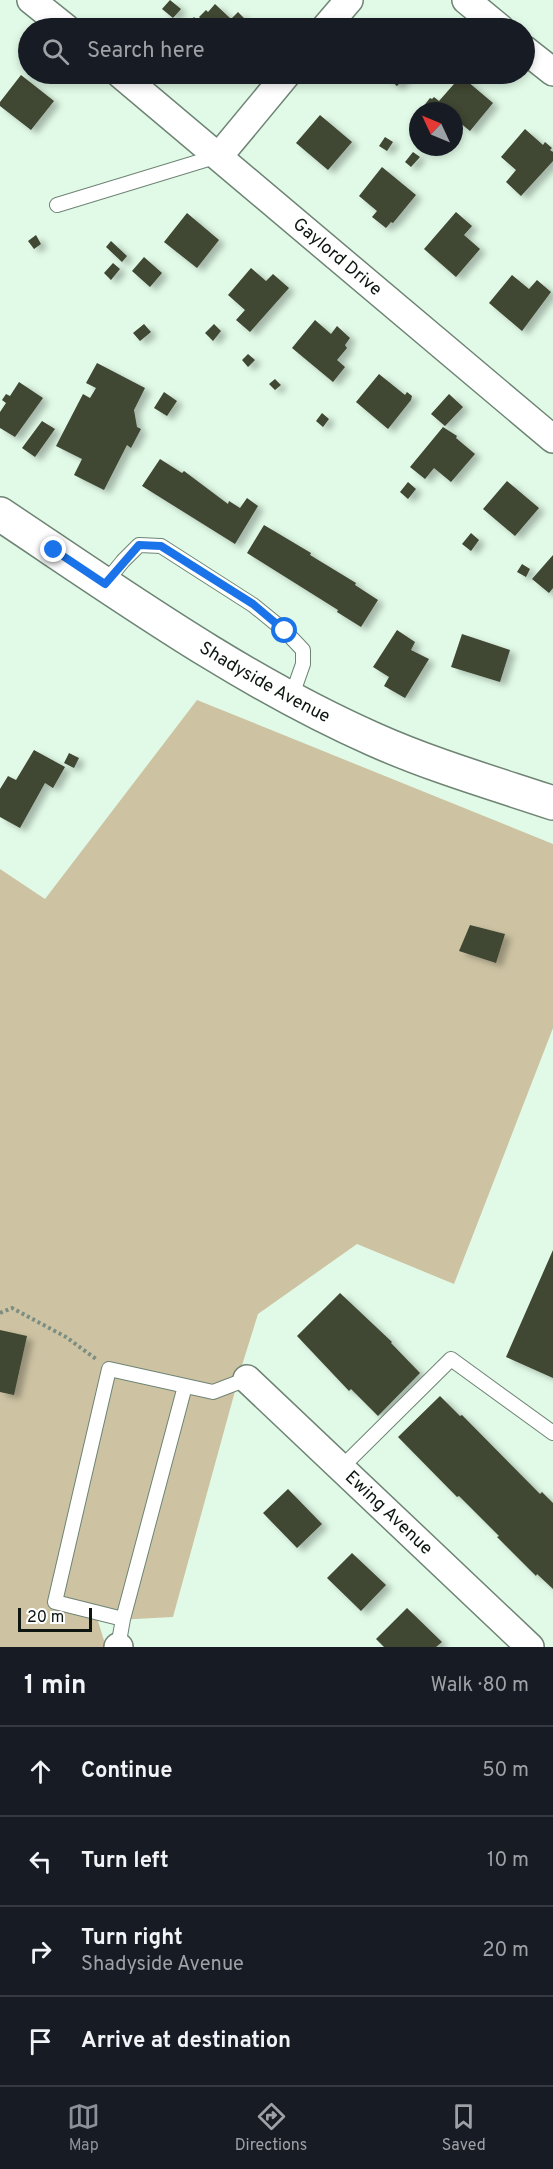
<!DOCTYPE html>
<meta charset="utf-8">
<style>
body{margin:0;font-family:Overpass,sans-serif;background:#242831;color:#f1f3f6}
.compass{position:absolute;left:409px;top:102px;width:54px;height:54px;border-radius:50%;background:#171b24;box-shadow:0 3px 9px #0003;rotate:314deg}
.scale{position:absolute;left:18px;bottom:15px;width:74px;box-sizing:border-box;padding-left:6px;border:3px solid #0d1610;border-top:0;font-size:16px;line-height:21px;white-space:nowrap;color:#0d1610;-webkit-text-stroke:4px #fff;paint-order:stroke}
.stop{position:absolute;width:18px;height:18px;margin:-14px;border:4px solid #1a73e8;border-radius:50%;background:#fff}
.stop.end{background:#1a73e8;border-color:#fff;box-shadow:0 2px 6px #0008}
.list{margin:0;padding:0;list-style:none}
h2{display:flex;justify-content:space-between;align-items:center;height:78px;margin:0;padding:0 24px;font-size:26px}
h2 small{font-size:20px;font-weight:400;color:#9ea1a6}
.list li{display:grid;grid-template-columns:39px 1fr auto;gap:18px;align-items:center;box-sizing:border-box;height:90px;padding:0 24px;border-top:2px solid #363941}
.list b{display:block;font-size:22px;white-space:nowrap}
.list p{margin:0;font-size:20px;white-space:nowrap;color:#9ea1a6}
.list em{font-size:20px;font-style:normal;color:#9ea1a6}
.icon{flex:none;width:33px;height:33px;fill:none;stroke:currentColor;stroke-width:2;stroke-linecap:round;stroke-linejoin:round}
.map{position:relative;flex:none;width:553px;height:1647px;overflow:hidden}
.search{position:absolute;background:#171b24;box-shadow:0 3px 9px #0003;left:18px;right:18px;top:18px;height:66px;display:flex;align-items:center;gap:15px;box-sizing:border-box;padding:0 21px;border-radius:33px;color:#9ea1a6;font-size:22px}
.sheet{height:438px;background:#171b24}
nav{display:flex;justify-content:space-around;align-items:center;box-sizing:border-box;height:84px;border-top:2px solid #363941;background:#171b24;font-size:16px;color:#9ea1a6}
nav a{display:grid;justify-items:center;gap:3px}
nav .on{color:#8c9099}
.map>svg:first-child{display:block}
</style>
<div class="map">
<svg width="553" height="1647" viewBox="0 0 553 1647">
<defs>
<filter id="shadow"><feDropShadow dx="6" dy="4" stdDeviation="3" flood-color="#0004"/></filter>
</defs>
<rect width="100%" height="100%" fill="#e1fae7"/>
<!-- green -->
<path fill="#cdc3a3" d="M197,700l356,144v184l-99,256 -97,-40 -99,70 -15,48 -70,255 -75,4 8,26h-106v-778l45,30z"/>
<!-- building -->
<path fill="#3f4631" filter="url(#shadow)" d="M170,0l11,9 -8,9 -11,-9z
M215,4l16,15 7,-7 10,10 -6,6h-59l11,-11 6,6 2,-3 -3,-3 7,-7 2,2z
M383,74h25l-11,12z
M21,75l33,26 -23,29 -31,-24v-4z
M461,76l32,27 -23,28 -16,-13v-7h-28l-4,-3 8,-10 2,1 2,-2 5,4z
M320,115l32,27 -24,28 -32,-27z
M525,129l18,16 2,-3 7,6 -2,2 3,2v9l-32,35 -15,-14 10,-12 -15,-13z
M385,137l8,5 -6,9 -8,-5z
M413,152l7,5 -9,10 -6,-5z
M382,167l34,28 -23,28 -2,-1 -5,6 -14,-11 5,-6 -18,-15z
M456,212l16,14 -8,9 16,14 -24,28 -32,-28z
M187,213l32,27 -22,28 -33,-26z
M36,235l5,9 -7,5 -6,-8z
M111,241l16,15 -5,6 -16,-15z
M144,257l18,16 -12,14 -18,-16z
M113,263l7,6 -9,11 -7,-7z
M251,268l15,13 7,-7 16,14 -39,44 -14,-12 9,-10 -17,-15z
M512,275l17,14 8,-9 14,12 -29,39 -33,-28z
M315,320l16,14 6,-8 13,12 -5,7 2,3 -10,12 8,7 -12,15 -41,-34z
M144,324l7,8 -11,9 -7,-8z
M214,324l7,7 -8,10 -8,-8z
M248,354l7,6 -7,7 -6,-7z
M97,363l48,25 -11,22 3,17 4,2 -10,19 -4,-3 -23,45 -30,-15 8,-16 -26,-13 27,-52 7,4 6,-10 -10,-5z
M379,374l26,21 2,-3 5,4 -1,4 -23,29 -32,-27z
M275,379l6,6 -6,5 -6,-6z
M19,382l24,16 -28,39 -15,-9v-16l6,-9 -4,-3 4,-6 4,2z
M164,392l13,9 -10,15 -13,-8z
M449,394l14,13 -18,19 -14,-12z
M322,413l7,6 -6,8 -7,-6z
M42,421l13,8 -20,28 -13,-9z
M443,427l14,9 -1,2 19,16 -24,28 -17,-14 -9,11 -15,-12z
M160,459l22,14 2,-2 44,33 1,-3 11,7 7,-10 11,8 -23,38 -93,-58z
M507,481l32,27 -24,28 -32,-27z
M408,482l8,7 -8,10 -8,-7z
M264,525l47,28 -1,2 46,28 -1,2 23,15 -17,27 -24,-15 1,-2 -91,-57z
M471,533l8,7 -8,11 -9,-7z
M553,555v33l-4,5 -17,-14z
M522,564l8,5 -4,8 -9,-5z
M397,630l18,12 -4,8 18,9 -24,39 -21,-12 5,-9 -16,-10z
M462,634l48,16 -10,32 -49,-15z
M34,750l31,17 -12,21 -8,-5 -25,45 -20,-11v-28l8,-13 8,4z
M69,753l10,5 -5,10 -10,-5z
M470,925l35,9 -9,29 -37,-12z
M553,1250v128l-47,-21z
M340,1293l52,49 -1,1 29,30 -42,43 -27,-27 -2,2 -52,-55z
M0,1330l27,6 -13,59 -14,-3z
M440,1396l20,20 2,-1 78,79 2,-2 11,11v86l-16,-15 -1,2 -39,-39 2,-1 -40,-40 -2,1 -59,-60z
M288,1489l34,35 -25,24 -34,-35z
M352,1553l34,32 -25,26 -34,-33z
M407,1608l35,34 -6,5h-52l-8,-8z"/>
<g fill="none" stroke-linecap="round" stroke-linejoin="round">
<defs>
<path id="lane" d="M57,205l161,-49
M105,583l18,-22 16,-16 22,1 92,59 32,26 18,19v14l-12,34
M341,1468l110,-109 102,74
M123,1619l62,-233
M118,1647l5,-28 -68,-17 54,-233 104,23 34,-13"/>
<g id="street">
<path d="M31,0l35,28"/>
<path d="M466,0l34,28"/>
<path d="M325,28l24,-28"/>
<path d="M524,49l29,23"/>
<path id="s1" d="M120,74l433,365"/>
<path d="M219,156l68,-82"/>
<path id="s2" d="M247,1379l283,268"/>
<path d="M118,1647h1"/>
</g>
<g id="secondary">
<path id="s3" d="M0,514c120,80 240,166 373,225 58,26 120,44 180,64"/>
</g>
</defs>
<!-- lane casing -->
<use href="#lane" stroke="#6e8474" stroke-width="16"/>
<!-- street casing -->
<use href="#street" stroke="#6e8474" stroke-width="30"/>
<!-- secondary casing -->
<use href="#secondary" stroke="#6e8474" stroke-width="36"/>
<!-- path -->
<path stroke="#7c8d81" stroke-width="4" stroke-dasharray="3 3" stroke-linecap="butt" d="M0,1313l12,-5 54,29 30,22"/>
<!-- lane -->
<use href="#lane" stroke="#fff" stroke-width="14"/>
<!-- street -->
<use href="#street" stroke="#fff" stroke-width="27"/>
<!-- secondary -->
<use href="#secondary" stroke="#fff" stroke-width="33"/>
</g>
<g fill="none" stroke-linecap="round" stroke-linejoin="round">
<!-- route -->
<path stroke="#1a73e8" stroke-width="8" d="M54,550l51,34 34,-39 22,1 92,58 32,27"/>
</g>
<g text-anchor="middle" dominant-baseline="central" stroke-width="6" stroke-linejoin="round" paint-order="stroke">
<!-- street labels -->
<g font-size="18" fill="#0d1610" stroke="#fff">
<text stroke="none"><textPath href="#s1" startOffset="284">Gaylord Drive</textPath></text>
<text stroke="none"><textPath href="#s3" startOffset="314">Shadyside Avenue</textPath></text>
<text stroke="none"><textPath href="#s2" startOffset="195">Ewing Avenue</textPath></text>
</g>
</g>
</svg>
<svg class="compass" viewBox="-18 -18 36 36"><path d="M0-13l5 13h-10z" fill="#e53935"/><path d="M0 13l5-13h-10z" fill="#9ea1a6"/></svg>
<div class="scale">20 m</div>
<div class="stop" style="left:285px;top:631px"></div>
<div class="stop end" style="left:54px;top:550px"></div>
<div class="search"><svg class="icon" aria-label="search" viewBox="0 0 24 24"><circle cx="10" cy="10" r="6"/><path d="M15 15l6 6"/></svg>Search here</div>
</div>
<section class="sheet">
<h2>1 min<small>Walk · 80 m</small></h2>
<ul class="list">
<li><svg class="icon" aria-label="ahead" viewBox="0 0 24 24"><path d="M12 20V5M6 11l6-6 6 6"/></svg><div><b>Continue</b></div><em>50 m</em></li>
<li><svg class="icon" aria-label="left" viewBox="0 0 24 24"><path d="M17 20v-9H6M10 6l-5 5 5 5"/></svg><div><b>Turn left</b></div><em>10 m</em></li>
<li><svg class="icon" aria-label="right" viewBox="0 0 24 24"><path d="M7 20v-9h11M14 6l5 5-5 5"/></svg><div><b>Turn right</b><p>Shadyside Avenue</p></div><em>20 m</em></li>
<li><svg class="icon" aria-label="arrive" viewBox="0 0 24 24"><path d="M6 21V4h12l-3 4 3 4H6"/></svg><div><b>Arrive at destination</b></div></li>
</ul>
</section>
<nav>
<a class="on"><svg class="icon" aria-label="map" viewBox="0 0 24 24"><path d="M3 6l6-2 6 2 6-2v14l-6 2-6-2-6 2zM9 4v14M15 6v14"/></svg>Map</a>
<a><svg class="icon" aria-label="directions" viewBox="0 0 24 24"><path d="M12 3l9 9-9 9-9-9zM9 14v-3h6M13 9l2 2-2 2"/></svg>Directions</a>
<a><svg class="icon" aria-label="saved" viewBox="0 0 24 24"><path d="M7 4h10v16l-5-4-5 4z"/></svg>Saved</a>
</nav>
